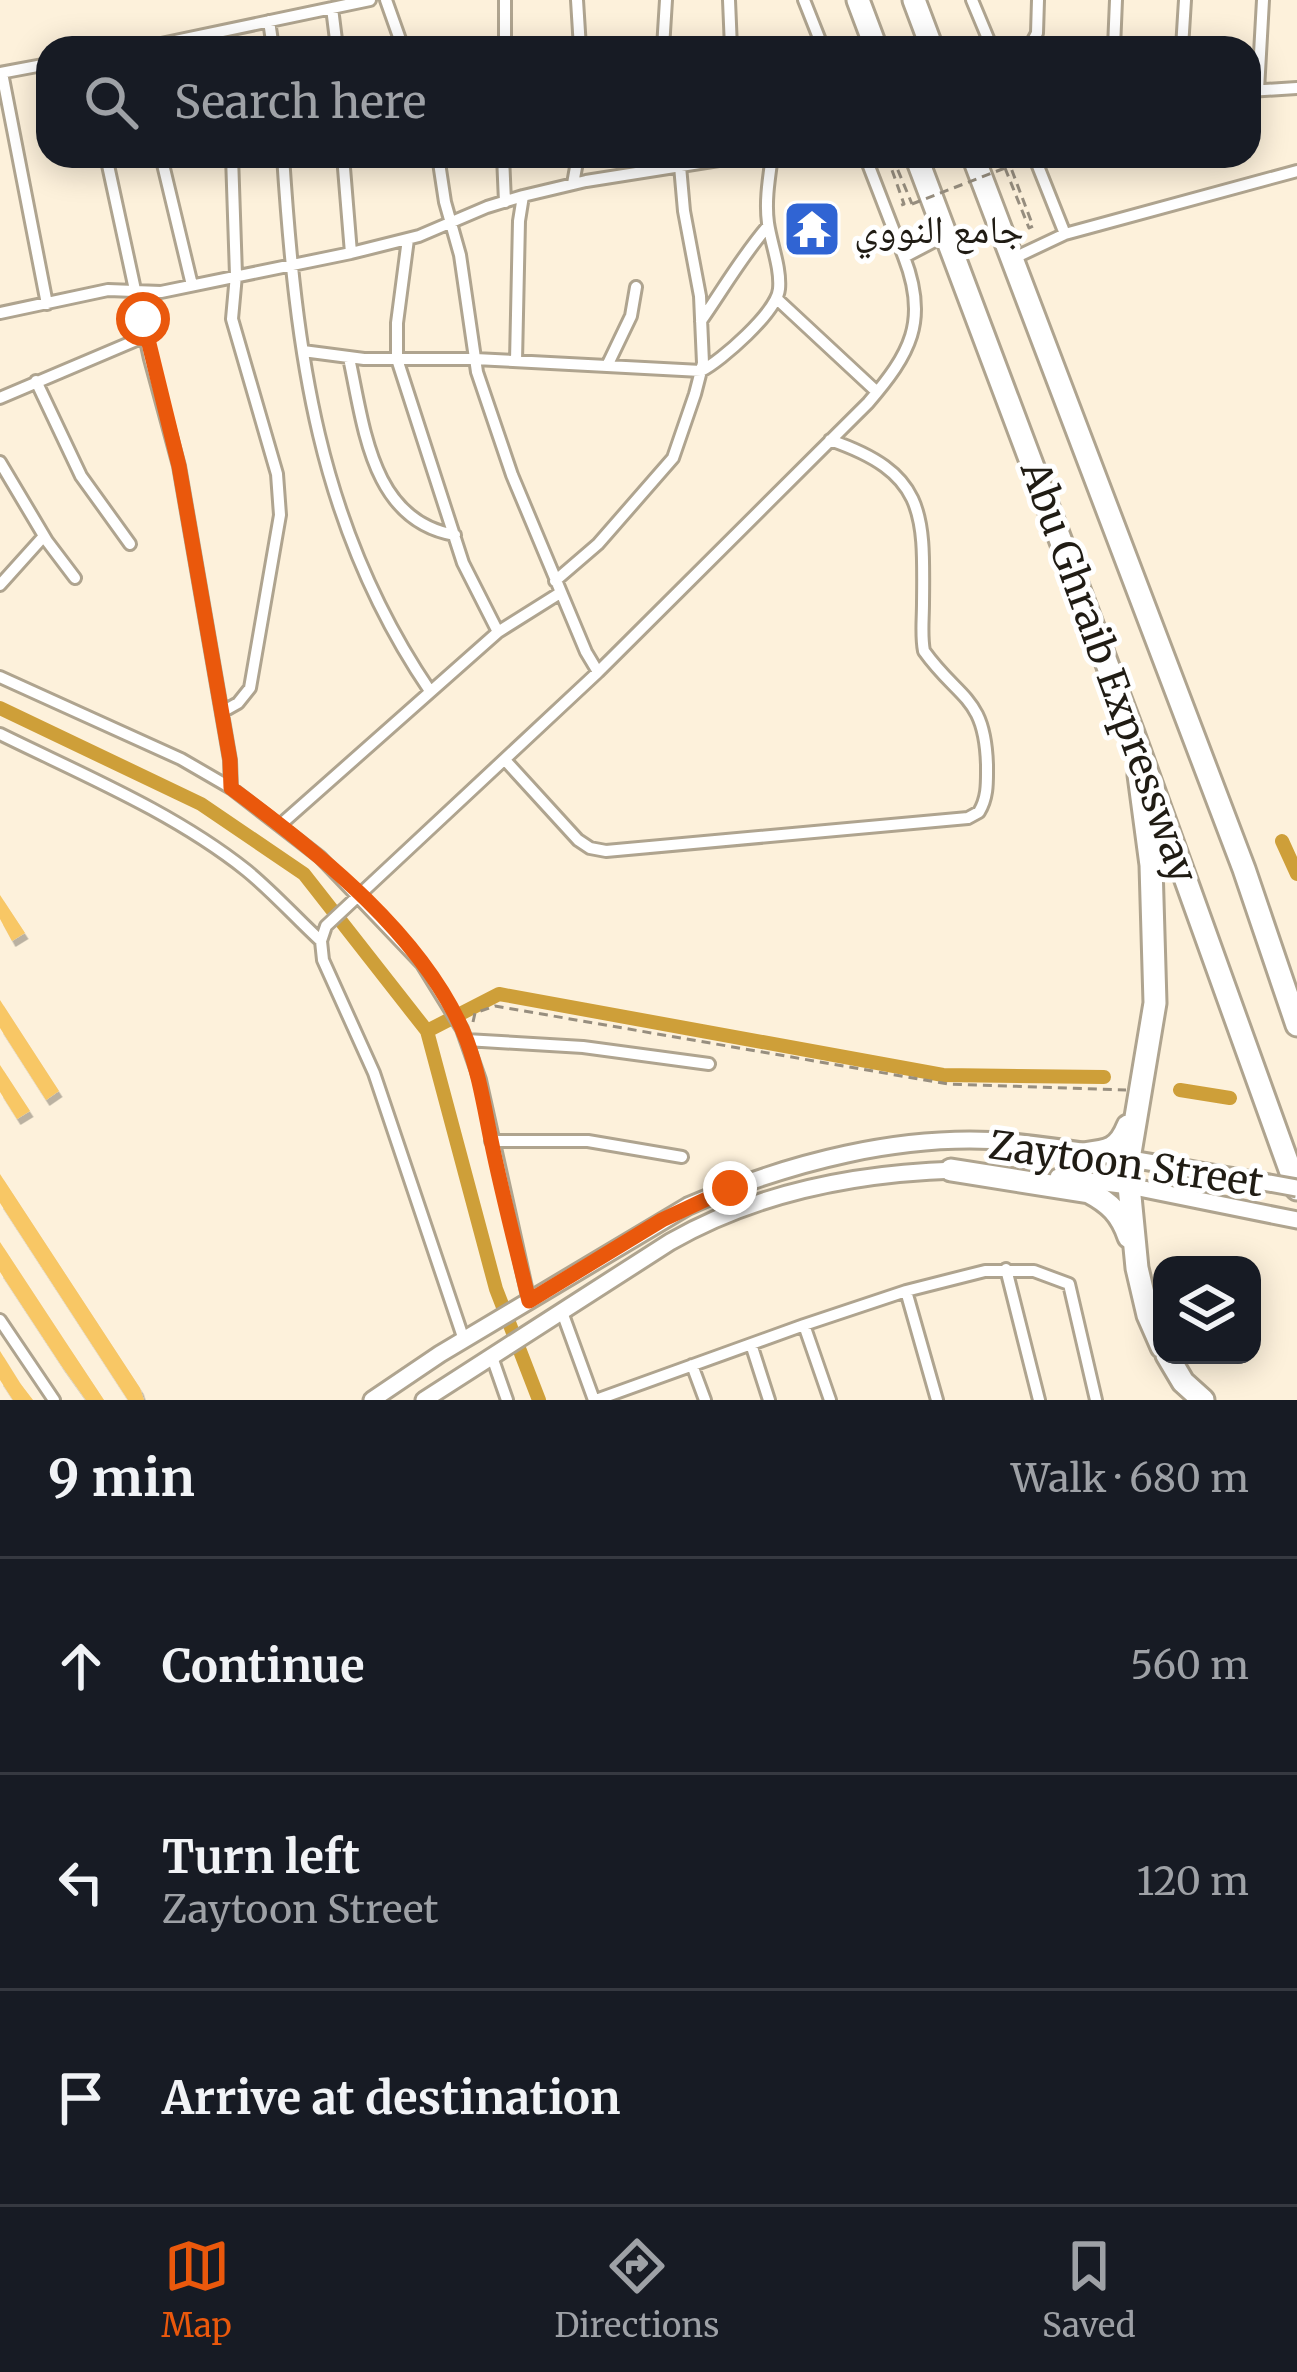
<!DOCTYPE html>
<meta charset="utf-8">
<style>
body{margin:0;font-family:Merriweather,"Noto Naskh Arabic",serif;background:#20242c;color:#f1f3f6}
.controls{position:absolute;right:36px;bottom:36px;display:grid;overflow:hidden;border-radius:24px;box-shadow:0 6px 30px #0003}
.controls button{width:108px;height:108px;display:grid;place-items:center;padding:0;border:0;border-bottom:3px solid #363941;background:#171b24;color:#f1f3f6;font:60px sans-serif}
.stop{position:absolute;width:36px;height:36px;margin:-27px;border:9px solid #ea580c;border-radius:50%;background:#fff}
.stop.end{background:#ea580c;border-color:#fff;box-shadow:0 3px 12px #0008}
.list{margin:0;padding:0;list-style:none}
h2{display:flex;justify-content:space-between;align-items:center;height:156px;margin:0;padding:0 48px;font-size:51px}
h2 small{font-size:39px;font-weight:400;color:#9ea1a6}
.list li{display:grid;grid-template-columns:78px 1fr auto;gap:36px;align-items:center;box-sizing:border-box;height:216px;padding:0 48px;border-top:3px solid #363941}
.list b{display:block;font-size:45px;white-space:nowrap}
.list p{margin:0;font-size:39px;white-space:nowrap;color:#9ea1a6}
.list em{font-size:39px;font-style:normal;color:#9ea1a6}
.icon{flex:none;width:66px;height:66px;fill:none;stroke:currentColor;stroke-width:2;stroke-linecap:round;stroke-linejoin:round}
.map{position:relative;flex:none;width:1297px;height:1400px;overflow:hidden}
.search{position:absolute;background:#171b24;box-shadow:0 6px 30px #0003;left:36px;right:36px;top:36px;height:132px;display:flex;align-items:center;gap:30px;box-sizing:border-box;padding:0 42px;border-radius:36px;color:#9ea1a6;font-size:45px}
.sheet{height:804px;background:#171b24}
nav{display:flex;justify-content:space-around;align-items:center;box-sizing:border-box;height:168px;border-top:3px solid #363941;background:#171b24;font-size:33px;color:#9ea1a6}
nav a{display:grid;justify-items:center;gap:6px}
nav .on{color:#ea580c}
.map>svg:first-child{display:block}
</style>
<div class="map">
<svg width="1297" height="1400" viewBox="0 0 1297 1400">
<defs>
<filter id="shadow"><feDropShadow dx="3.5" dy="6" stdDeviation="0" flood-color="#0004"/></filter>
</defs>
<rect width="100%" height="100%" fill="#fdf1db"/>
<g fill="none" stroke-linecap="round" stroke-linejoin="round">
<!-- canal -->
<path stroke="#ce9f39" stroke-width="14" d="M0,708l201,96 103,70 123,157 69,258 43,111
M1282,841l15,33
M427,1031l72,-37 444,81 161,2
M1180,1090l50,8"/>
</g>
<!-- building -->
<path fill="#f8c765" filter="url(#shadow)" d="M0,895l25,38 -13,8 -12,-22z
M0,1000l59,91 -13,9 -46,-72z
M0,1065l30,46 -13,8 -17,-27z
M0,1174l140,214 4,12h-16l-128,-197z
M0,1242l63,96 41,62h-18l-25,-35 -61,-93z
M0,1351l20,32 13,17h-20l-13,-20z"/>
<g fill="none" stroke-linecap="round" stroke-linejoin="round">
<defs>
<path id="street" d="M386,0l17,48
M577,0l3,48
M729,0l2,48
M804,0l19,48
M972,0l20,48
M332,8l5,40
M269,21l4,27
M142,48l228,-48
M505,48v-48
M663,48l3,-48
M1029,48l8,-15 1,-33
M1114,48l2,-48
M1182,48l3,-48
M0,73l48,-9
M2,73l45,231
M1258,90l5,-90
M1249,91l48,-3
M106,156l44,203 29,107 51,294 1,28
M161,156l31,129
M283,156c13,196 34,369 147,535
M343,156l8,97
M438,156l7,46 15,53 17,117 35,103 74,177 12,20
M503,156l2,46
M865,156l39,101
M1034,156l31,78
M573,184l5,-28
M408,239l-11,84v36l66,204 35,69
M1012,259l53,-25 232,-63
M777,299l100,93
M0,313l108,-23 53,2 190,-39 68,-17 68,-29 36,-11 63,-15 158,-25
M701,321c23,-33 41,-65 67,-95
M303,351l61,8h111l226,12c20,-10 76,-59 78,-82 2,-21 -8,-45 -11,-66 -3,-22 1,-45 4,-67
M349,358c15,68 22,163 106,177
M516,361l3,-140 4,-25
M607,366l24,-50 5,-29
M36,381l45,95 49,68
M0,398l146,-62
M0,462l47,79 28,37
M555,581l43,-37 75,-86 22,-64 8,-31 -3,-67 -16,-85 -4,-45
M0,585l44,-49
M0,677l181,82 50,29 89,69 102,107 40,65 18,51 49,221
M222,712l16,-9 12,-15 30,-173 -3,-41 -45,-155 4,-44 -4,-119
M0,734c83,41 173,78 246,136 26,21 50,48 75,71
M505,760l73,80 12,8 16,3 362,-33 11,-6c9,-15 8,-30 8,-47 -2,-69 -28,-65 -63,-114 -3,-15 -1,-31 -1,-48 1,-90 3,-130 -93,-163
M280,825l218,-193 62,-39
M466,1040l117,7 126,17
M491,1141h97l94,16
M1006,1269l33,131
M906,1291l31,109
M562,1312l32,88
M0,1320l54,80
M804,1325l26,75
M464,1340l-90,-267 -51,-113 -2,-19 5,-15 272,-254 270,-269c42,-49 61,-82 36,-146l42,-22
M751,1344l18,56
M492,1357l15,43
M692,1365l13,35
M596,1400l208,-75 102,-34 79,-20h49l35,13 27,116"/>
<path id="secondary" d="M1058,1177l71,9 168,34
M372,1400l68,-46 248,-148c99,-43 215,-74 324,-64 77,8 153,23 229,36
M424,1400l246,-158c87,-50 188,-69 286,-72"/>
<path id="highway" d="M858,0l18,48
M914,0l18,48
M916,156l217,577 164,456
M973,156l271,713 53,156
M1139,775l12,90 4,138 -26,156v27l8,82 11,47 14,32
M1082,1154c25,-3 36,-3 46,-28
M951,1170l138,22c21,11 32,22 40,45
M1167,1355l16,27 20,18"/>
</defs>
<!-- street casing -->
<use href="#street" stroke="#afa48f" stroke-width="16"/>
<!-- secondary casing -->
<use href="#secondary" stroke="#afa48f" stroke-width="21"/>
<!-- highway casing -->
<use href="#highway" stroke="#afa48f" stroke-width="27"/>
<!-- path -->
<path stroke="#978e7f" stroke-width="3" stroke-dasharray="9 6" stroke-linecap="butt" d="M887,156l17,48 -7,3
M892,156l20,48
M1005,168l24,60 4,-2 -22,-58 11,-4
M473,1022l2,-9 20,-7 453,78 178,6"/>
<!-- street -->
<use href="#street" stroke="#fff" stroke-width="10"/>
<!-- secondary -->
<use href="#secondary" stroke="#fff" stroke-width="15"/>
<!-- highway -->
<use href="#highway" stroke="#fff" stroke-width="21"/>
<defs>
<path id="secondary-bridge" d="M1241,1178l56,10"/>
</defs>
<!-- secondary-bridge casing -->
<use href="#secondary-bridge" stroke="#afa48f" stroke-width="21" stroke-linecap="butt"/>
<!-- path-bridge -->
<path stroke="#978e7f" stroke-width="3" stroke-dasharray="9 6" stroke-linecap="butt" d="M912,204l93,-36"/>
<!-- secondary-bridge -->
<use href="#secondary-bridge" stroke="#fff" stroke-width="15"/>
</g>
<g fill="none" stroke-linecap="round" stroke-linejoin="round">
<!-- route -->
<path stroke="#ea580c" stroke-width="15" d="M143,319l36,147 51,294 1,28c86,63 197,151 236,253 12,33 17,65 24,99 11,54 25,107 38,161l133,-81 68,-32"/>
</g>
<!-- icons -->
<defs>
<symbol id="temple-square" viewBox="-11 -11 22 22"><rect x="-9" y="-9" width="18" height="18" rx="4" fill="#3064d3" stroke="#fff"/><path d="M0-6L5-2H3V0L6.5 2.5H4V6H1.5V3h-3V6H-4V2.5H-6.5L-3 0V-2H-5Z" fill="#fff"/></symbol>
</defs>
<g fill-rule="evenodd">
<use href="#temple-square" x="779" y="196" width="66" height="66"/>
</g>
<g text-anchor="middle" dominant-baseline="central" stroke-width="10" stroke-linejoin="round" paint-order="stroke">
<!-- poi labels -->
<g font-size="39" fill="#201c14" stroke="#fff" text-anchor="start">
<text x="854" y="229">جامع النووي</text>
</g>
<!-- street labels -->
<g font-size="39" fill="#201c14" stroke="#fff">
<text transform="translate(1109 672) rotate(70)">Abu Ghraib Expressway</text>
<text transform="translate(1126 1164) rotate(8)">Zaytoon Street</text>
</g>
</g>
</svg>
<div class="controls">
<button><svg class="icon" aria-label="layers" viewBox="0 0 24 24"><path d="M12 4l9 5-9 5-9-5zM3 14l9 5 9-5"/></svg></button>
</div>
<div class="stop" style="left:143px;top:319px"></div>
<div class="stop end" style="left:730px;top:1188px"></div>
<div class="search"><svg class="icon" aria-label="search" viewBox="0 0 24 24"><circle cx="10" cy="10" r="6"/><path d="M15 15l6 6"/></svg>Search here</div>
</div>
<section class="sheet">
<h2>9 min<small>Walk · 680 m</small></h2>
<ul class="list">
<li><svg class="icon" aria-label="ahead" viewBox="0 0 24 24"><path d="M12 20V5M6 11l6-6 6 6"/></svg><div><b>Continue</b></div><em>560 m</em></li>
<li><svg class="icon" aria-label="left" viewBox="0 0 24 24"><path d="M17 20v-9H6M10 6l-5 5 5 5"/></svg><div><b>Turn left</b><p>Zaytoon Street</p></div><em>120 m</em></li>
<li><svg class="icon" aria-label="arrive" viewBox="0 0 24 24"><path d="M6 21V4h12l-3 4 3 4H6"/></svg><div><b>Arrive at destination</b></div></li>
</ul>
</section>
<nav>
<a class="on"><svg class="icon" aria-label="map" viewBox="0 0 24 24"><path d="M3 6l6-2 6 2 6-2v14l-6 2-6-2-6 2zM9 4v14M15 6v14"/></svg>Map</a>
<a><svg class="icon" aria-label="directions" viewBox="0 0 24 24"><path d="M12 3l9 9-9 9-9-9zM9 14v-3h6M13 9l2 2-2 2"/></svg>Directions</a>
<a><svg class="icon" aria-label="saved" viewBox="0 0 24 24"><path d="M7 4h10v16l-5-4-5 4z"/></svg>Saved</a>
</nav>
